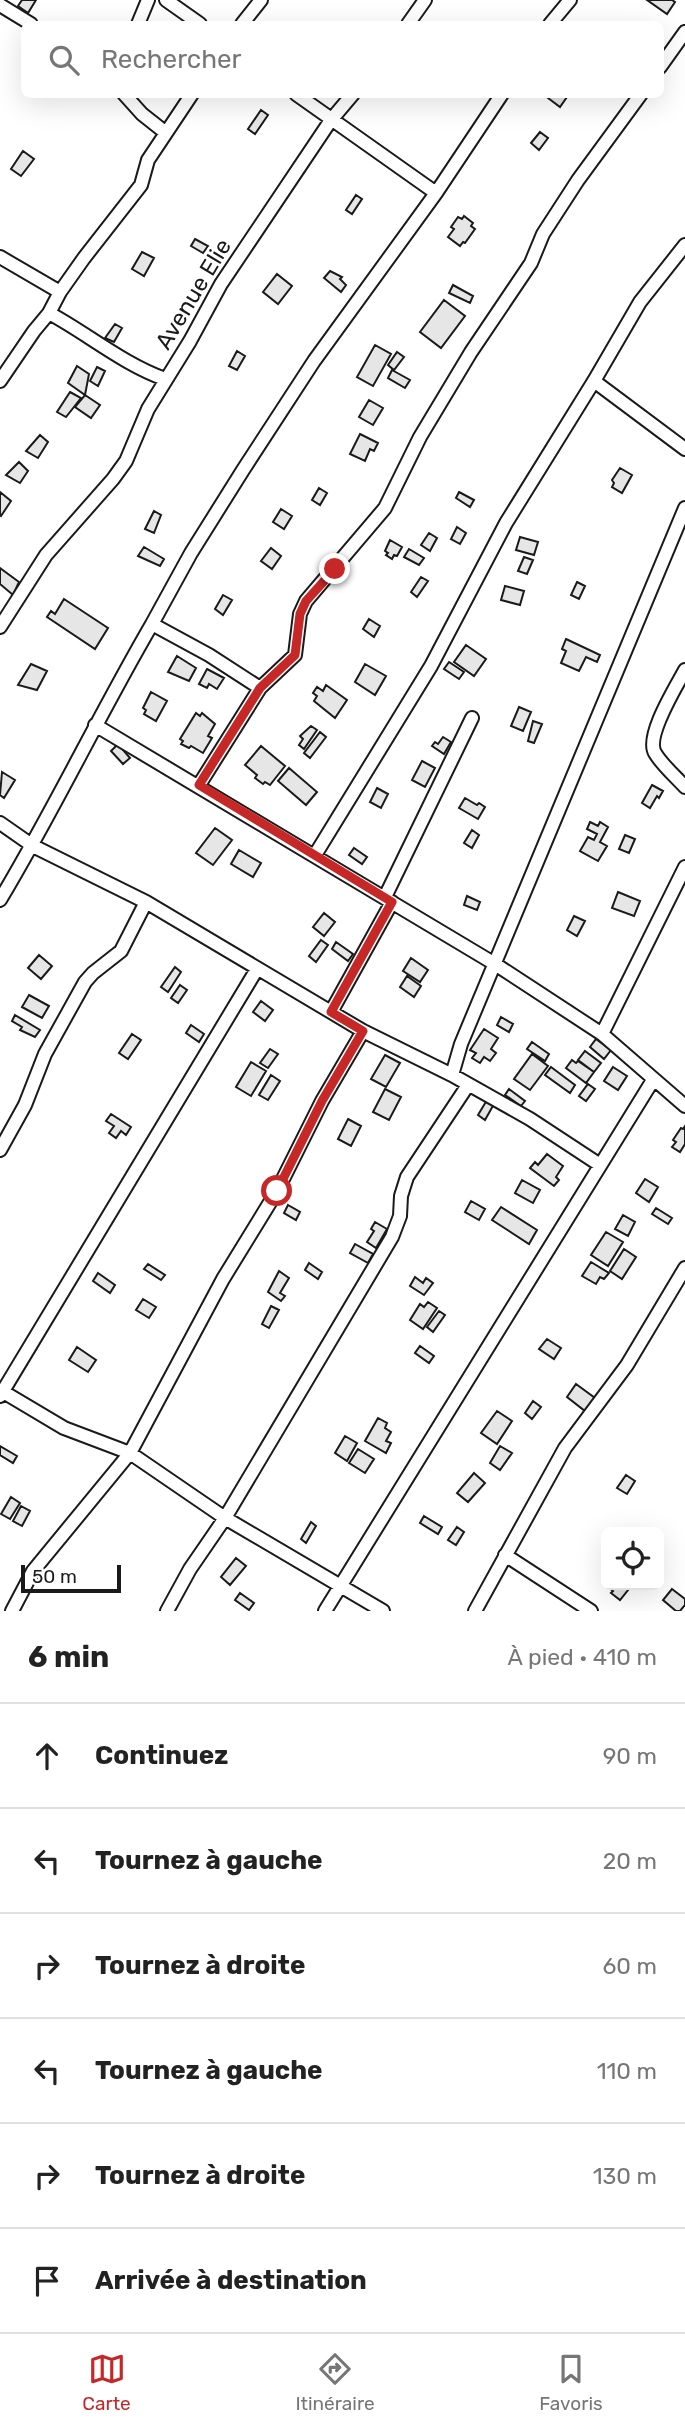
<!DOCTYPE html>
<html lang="fr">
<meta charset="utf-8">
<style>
body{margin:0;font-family:Rubik,sans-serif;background:#f6f6f6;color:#222}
.controls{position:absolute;right:21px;bottom:21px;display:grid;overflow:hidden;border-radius:10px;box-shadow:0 7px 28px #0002}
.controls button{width:63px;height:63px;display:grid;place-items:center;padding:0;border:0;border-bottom:2px solid #e0e0e0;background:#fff;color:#222;font:35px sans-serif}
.scale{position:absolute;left:21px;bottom:18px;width:100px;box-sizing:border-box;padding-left:7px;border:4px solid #1a1a1a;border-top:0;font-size:19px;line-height:24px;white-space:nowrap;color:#1a1a1a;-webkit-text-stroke:5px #fff;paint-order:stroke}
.stop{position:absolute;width:21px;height:21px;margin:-16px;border:5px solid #c62828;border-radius:50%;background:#fff}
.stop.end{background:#c62828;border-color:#fff;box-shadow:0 2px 7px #0008}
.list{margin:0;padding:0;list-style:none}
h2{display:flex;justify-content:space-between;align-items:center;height:91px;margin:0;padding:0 28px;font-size:30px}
h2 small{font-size:23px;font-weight:400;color:#767676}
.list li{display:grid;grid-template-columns:46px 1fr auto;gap:21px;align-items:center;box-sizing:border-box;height:105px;padding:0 28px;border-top:2px solid #e0e0e0}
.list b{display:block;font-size:26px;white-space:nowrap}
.list em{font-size:23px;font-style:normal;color:#767676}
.icon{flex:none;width:38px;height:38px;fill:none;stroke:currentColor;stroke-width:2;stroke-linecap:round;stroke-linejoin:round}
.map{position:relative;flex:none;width:685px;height:1611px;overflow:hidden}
.search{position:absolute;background:#fff;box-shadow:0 7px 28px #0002;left:21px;right:21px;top:21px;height:77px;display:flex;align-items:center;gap:18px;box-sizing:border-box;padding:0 24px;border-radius:10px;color:#767676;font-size:26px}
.sheet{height:721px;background:#fff}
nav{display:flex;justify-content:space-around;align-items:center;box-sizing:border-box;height:98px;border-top:2px solid #e0e0e0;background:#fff;font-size:19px;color:#767676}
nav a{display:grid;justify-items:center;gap:4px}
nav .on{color:#c62828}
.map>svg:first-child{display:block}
</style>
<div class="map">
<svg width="685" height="1611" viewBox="0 0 685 1611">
<rect width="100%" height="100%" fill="#fff"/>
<!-- building -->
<path fill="#e6e6e6" stroke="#1a1a1a" stroke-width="2" d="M22,0h14l-8,13 -10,-7z
M647,0h25l3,2 -8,12z
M550,94h19l-9,13 -12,-9z
M261,110l7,5 -13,19 -7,-5z
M540,132l8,6 -9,12 -8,-7z
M23,151l11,8 -13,17 -10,-7z
M356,195l6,4 -10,15 -6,-4z
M464,216l9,7 -2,3 4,3 -10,14 -2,-1 -3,4 -12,-9 6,-8 -3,-2 7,-10 4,2z
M195,239l13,7 -5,7 -12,-7z
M142,252l12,6 -10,18 -12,-7z
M330,271l12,6 -2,2 6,6 -5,7 -17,-14z
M277,274l15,12 -14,18 -15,-12z
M453,285l20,11 -3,7 -21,-10z
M444,300l21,16 -24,32 -21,-16z
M115,324l7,4 -8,14 -9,-4z
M375,345l16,9 -18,32 -16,-9z
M237,351l8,5 -8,14 -8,-4z
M397,352l7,5 -10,13 -6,-5z
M77,366l12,8 -4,21 -17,-12z
M97,367l8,4 -7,15 -8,-5z
M392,370l18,10 -5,8 -17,-10z
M70,392l11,6 -15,19 -9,-5z
M85,395l15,10 -9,13 -16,-11z
M369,400l14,8 -10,17 -14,-8z
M360,434l18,9 -4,8 -4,-2 -5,12 -15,-7z
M40,435l8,7 -10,16 -12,-7z
M19,462l9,9 -8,12 -14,-8z
M620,468l12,7 -10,18 -10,-6 2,-4 -2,-3z
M319,488l8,5 -7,12 -8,-5z
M0,492l11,9 -10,15 -1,-1z
M459,492l15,8 -4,7 -14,-9z
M281,509l11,7 -8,13 -11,-7z
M154,511l7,4 -7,18 -9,-4z
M457,527l9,6 -6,11 -9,-5z
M429,533l8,5 -7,13 -9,-6z
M520,537l18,5 -4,13 -18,-5z
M390,540l12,7 -5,9 -3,-1 -2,4 -6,-4 2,-2 -3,-2z
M144,547l20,12 -4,7 -22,-10z
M271,548l10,8 -9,13 -11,-8z
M409,549l15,9 -5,7 -15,-8z
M524,557l9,3 -6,14 -9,-3z
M0,568l19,14 -6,13 -13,-11z
M421,577l7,4 -11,16 -6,-5z
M577,582l8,4 -6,13 -8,-4z
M505,586l19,5 -4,14 -19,-5z
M223,595l9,5 -9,15 -8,-6z
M64,599l44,29 -13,21 -48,-32 4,-6 4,3z
M369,619l11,7 -6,11 -11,-8z
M566,639l34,16 -3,7 -11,-5 -7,14 -18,-8 5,-12 -4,-2z
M466,645l20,14 -12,17 -20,-14z
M177,656l19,12 -7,13 -21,-9z
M449,662l15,10 -5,7 -15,-10z
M31,664l16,7 -10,19 -19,-5z
M365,664l21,12 -11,19 -20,-13z
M207,669l17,9 -7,11 -8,-5 -2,4 -8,-4z
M326,685l21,15 -12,18 -21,-17 3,-5 -4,-3 4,-6 6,4z
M151,692l16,9 -11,20 -12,-7 2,-4 -3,-2z
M519,707l12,5 -8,19 -12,-5z
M196,713l4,3 2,-3 13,11 -7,12 4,2 -9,15 -12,-7 -2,2 -8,-4 2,-3 -3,-2z
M533,721l9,3 -8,19 -6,-2z
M311,726l6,4 -13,19 -5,-4 4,-6 -3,-3z
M320,732l6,5 -16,21 -6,-5z
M443,737l8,5 -7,12 -12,-8 3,-4 3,2z
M118,744l12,14 -7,6 -12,-13z
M261,746l24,20 -15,19 -5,-3 -2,2 -8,-6 2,-3 -12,-10z
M422,761l13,7 -10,19 -13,-7z
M289,768l28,24 -11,13 -28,-24z
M2,772l13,8 -11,18 -4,-3z
M652,785l11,6 -4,7 -2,-2 -7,12 -8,-5z
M377,788l11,6 -7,14 -11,-6z
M465,798l12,7 2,-2 6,4 -7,12 -19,-11z
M590,822l8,4 2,-4 8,5 -8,15 7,4 -9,15 -18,-10 8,-14 6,3 3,-6 -10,-5z
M215,828l17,12 -19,25 -17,-12z
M472,830l7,5 -7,13 -8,-5z
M625,835l10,4 -6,14 -10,-4z
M354,848l13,9 -5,7 -13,-9z
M239,850l22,13 -8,14 -22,-13z
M618,892l22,9 -6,15 -22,-8z
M467,896l13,6 -3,8 -13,-5z
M324,913l11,9 -11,14 -11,-9z
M574,916l11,5 -8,15 -10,-6z
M321,940l7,5 -12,17 -7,-6z
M336,942l17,12 -5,7 -16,-12z
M39,955l13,11 -11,13 -13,-11z
M411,958l17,12 -8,12 -17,-11z
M175,967l6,5 -13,20 -7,-5z
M407,976l14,10 -7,11 -14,-10z
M180,985l7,5 -9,13 -7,-5z
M29,995l20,11 -7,12 -20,-11z
M261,1001l12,9 -8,11 -12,-9z
M15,1015l25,15 -5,7 -15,-7 2,-3 -10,-6z
M501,1017l12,7 -4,8 -12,-7z
M191,1025l13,9 -5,8 -13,-9z
M484,1029l14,9 -7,11 5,4 -6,8 -6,-4 -4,6 -8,-5 4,-5 -6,-3z
M132,1034l9,6 -13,19 -9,-6z
M596,1039l15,11 -7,9 -14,-12z
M532,1042l17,12 -4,7 -18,-12z
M270,1049l8,5 -10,14 -8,-5z
M585,1051l16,12 -7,9 -16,-12z
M532,1054l16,12 -18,24 -16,-11z
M385,1055l15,8 -14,24 -15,-8z
M572,1060l4,3 2,-2 16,11 -8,11 -20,-15z
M251,1062l15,9 -15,25 -15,-9z
M551,1067l24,18 -5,8 -25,-18z
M613,1067l14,9 -9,14 -14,-9z
M271,1075l9,6 -12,19 -9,-5z
M588,1084l7,5 -9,12 -7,-5z
M385,1089l16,8 -12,23 -16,-8z
M509,1089l16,12 -4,5 -16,-11z
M487,1100l7,4 -9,16 -7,-5z
M111,1114l20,13 -5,8 -5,-4 -5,7 -7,-5 5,-7 -8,-5z
M348,1119l13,7 -10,20 -13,-7z
M685,1126v18l-5,8 -8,-5 4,-5 -3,-2 8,-12 2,1z
M547,1154l16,12 -7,11 3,3 -5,6 -24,-18 5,-6 3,3z
M645,1179l13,8 -9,15 -13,-9z
M522,1180l18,10 -7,13 -18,-10z
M471,1201l14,8 -6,11 -14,-8z
M288,1205l12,7 -4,8 -12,-7z
M501,1207l36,23 -8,14 -37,-24z
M656,1208l16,10 -4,6 -16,-10z
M623,1215l12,7 -7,14 -13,-7z
M375,1222l12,7 -11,19 -9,-6 7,-11 -3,-2z
M606,1232l17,10 -15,24 -17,-11z
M355,1244l18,10 -5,9 -18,-10z
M624,1249l12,8 -14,22 -12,-8z
M591,1262l18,11 -5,6 -4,-2 -4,7 -14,-8z
M309,1263l13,9 -4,7 -13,-9z
M148,1264l17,11 -4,5 -17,-11z
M279,1271l10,7 -9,15 5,3 -4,5 -13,-9z
M98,1273l17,12 -5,8 -17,-12z
M415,1277l8,6 3,-5 7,5 -9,12 -14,-9z
M143,1299l13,8 -7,11 -13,-8z
M428,1302l9,6 -14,21 -13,-9 10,-16 4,3z
M271,1306l8,4 -10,18 -7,-4z
M439,1311l6,4 -12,17 -6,-5z
M547,1339l14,9 -7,11 -15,-10z
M420,1346l14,10 -5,7 -14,-10z
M77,1347l19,13 -8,12 -19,-12z
M576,1384l19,14 -10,13 -18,-14z
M533,1401l8,6 -9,12 -7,-6z
M497,1411l15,10 -15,23 -16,-11z
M378,1418l9,5 -2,5 6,4 -5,9 5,2 -5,10 -21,-12z
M345,1436l12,7 -10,18 -12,-8z
M0,1446l17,10 -4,7 -13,-8z
M500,1446l12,7 -12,17 -10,-7z
M358,1449l16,10 -9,14 -16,-10z
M474,1473l11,10 -17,19 -11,-9z
M626,1475l9,6 -8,13 -10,-6z
M11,1497l9,6 -10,16 -9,-5z
M21,1506l9,5 -8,15 -9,-5z
M424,1516l18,11 -4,7 -18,-11z
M311,1522l5,4 -10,17 -5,-4z
M457,1527l7,5 -8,13 -8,-5z
M236,1558l10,8 -16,19 -9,-8z
M610,1585h22l-12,15 -9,-7 2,-2 -5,-4z
M672,1589l13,10v6l-5,6h-4l-13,-11z
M240,1593l14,10 -5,7 -14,-10z"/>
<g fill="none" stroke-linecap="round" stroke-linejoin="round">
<defs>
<path id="street" d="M166,0l34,24
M0,5l31,19
M138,24l10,-24
M242,24l19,-24
M408,24l17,-24
M550,24l20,-24
M660,67l25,-35
M124,94l18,20 24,19
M296,94l140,99
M0,257l60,35
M49,313c39,21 74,51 116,66
M0,381l34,-50 15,-18 11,-21 24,-34 57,-73 7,-25 44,-66
M594,381l91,68
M152,624l39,-71 52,-83 71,-109 122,-168 66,-99
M0,627l46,-72 67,-76 13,-18 22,-52 42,-68 31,-57 110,-164 22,-26
M685,670c-9,17 -40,66 -30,83 7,12 21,24 30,34
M260,688l35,-33 5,-41 6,-13 79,-93 35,-71 51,-85 60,-89 12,-29 35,-54 63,-86
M95,725l400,239 107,70 83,72
M0,823l33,23 113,56 217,129 89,44 78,44 70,46
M315,855l116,-189 75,-143 88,-142 46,-79 45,-57
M385,897l87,-179
M0,900c54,-90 99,-185 152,-276l57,31 51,33 -61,97
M331,1012l61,-110
M602,1034l83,-167
M452,1075l9,-31 224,-536
M0,1150l25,-45 20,-51 40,-72 8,-9 28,-22 25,-49
M0,1390l64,38 66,25 95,65 158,93
M0,1396l257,-427
M505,1555l86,56
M12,1611l21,-40 97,-118 93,-174 54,-88 45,-90 41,-70
M167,1611l23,-42 35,-51 167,-281 8,-21 1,-20 6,-19 61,-92
M325,1611l328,-531
M475,1611l90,-163 62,-83 58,-97"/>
</defs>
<!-- street casing -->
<use href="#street" stroke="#1a1a1a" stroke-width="16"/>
<!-- street -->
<use href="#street" stroke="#fff" stroke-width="12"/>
</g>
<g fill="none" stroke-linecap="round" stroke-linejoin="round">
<!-- route -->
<path stroke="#c62828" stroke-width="9" d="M277,1191l45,-90 41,-70 -32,-19 61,-110 -193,-117 61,-97 35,-33 5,-41 6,-13 29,-32"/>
</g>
<g text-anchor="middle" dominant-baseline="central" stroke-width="5" stroke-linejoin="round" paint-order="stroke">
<!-- street labels -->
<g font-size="23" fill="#1a1a1a" stroke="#fff">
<text transform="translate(193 294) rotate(-59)">Avenue Elie</text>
</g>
</g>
</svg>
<div class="controls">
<button><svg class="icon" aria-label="locate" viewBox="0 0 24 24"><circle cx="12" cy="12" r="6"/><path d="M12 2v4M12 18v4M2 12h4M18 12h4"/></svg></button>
</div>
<div class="scale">50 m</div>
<div class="stop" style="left:277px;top:1191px"></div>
<div class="stop end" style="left:335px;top:569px"></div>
<div class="search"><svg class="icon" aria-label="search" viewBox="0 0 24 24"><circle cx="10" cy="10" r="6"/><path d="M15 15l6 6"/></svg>Rechercher</div>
</div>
<section class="sheet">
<h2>6 min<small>À pied · 410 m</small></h2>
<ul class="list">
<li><svg class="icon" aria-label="ahead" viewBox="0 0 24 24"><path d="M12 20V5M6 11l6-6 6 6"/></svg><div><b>Continuez</b></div><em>90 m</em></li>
<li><svg class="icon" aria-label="left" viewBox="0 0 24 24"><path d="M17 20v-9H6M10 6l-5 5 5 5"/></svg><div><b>Tournez à gauche</b></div><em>20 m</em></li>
<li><svg class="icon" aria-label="right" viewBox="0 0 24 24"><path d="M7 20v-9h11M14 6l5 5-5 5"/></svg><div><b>Tournez à droite</b></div><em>60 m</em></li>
<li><svg class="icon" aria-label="left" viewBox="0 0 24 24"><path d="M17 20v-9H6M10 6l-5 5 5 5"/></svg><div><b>Tournez à gauche</b></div><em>110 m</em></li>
<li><svg class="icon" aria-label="right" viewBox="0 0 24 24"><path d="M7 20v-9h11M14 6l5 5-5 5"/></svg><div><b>Tournez à droite</b></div><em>130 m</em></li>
<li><svg class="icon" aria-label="arrive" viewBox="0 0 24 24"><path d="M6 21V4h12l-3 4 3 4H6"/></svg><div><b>Arrivée à destination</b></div></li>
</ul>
</section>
<nav>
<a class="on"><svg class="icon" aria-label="map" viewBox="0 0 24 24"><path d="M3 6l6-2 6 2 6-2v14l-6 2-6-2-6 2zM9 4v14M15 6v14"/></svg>Carte</a>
<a><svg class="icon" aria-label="directions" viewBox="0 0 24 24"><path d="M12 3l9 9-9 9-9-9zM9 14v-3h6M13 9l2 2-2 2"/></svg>Itinéraire</a>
<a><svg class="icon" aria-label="saved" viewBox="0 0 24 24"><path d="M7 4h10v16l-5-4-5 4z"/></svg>Favoris</a>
</nav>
